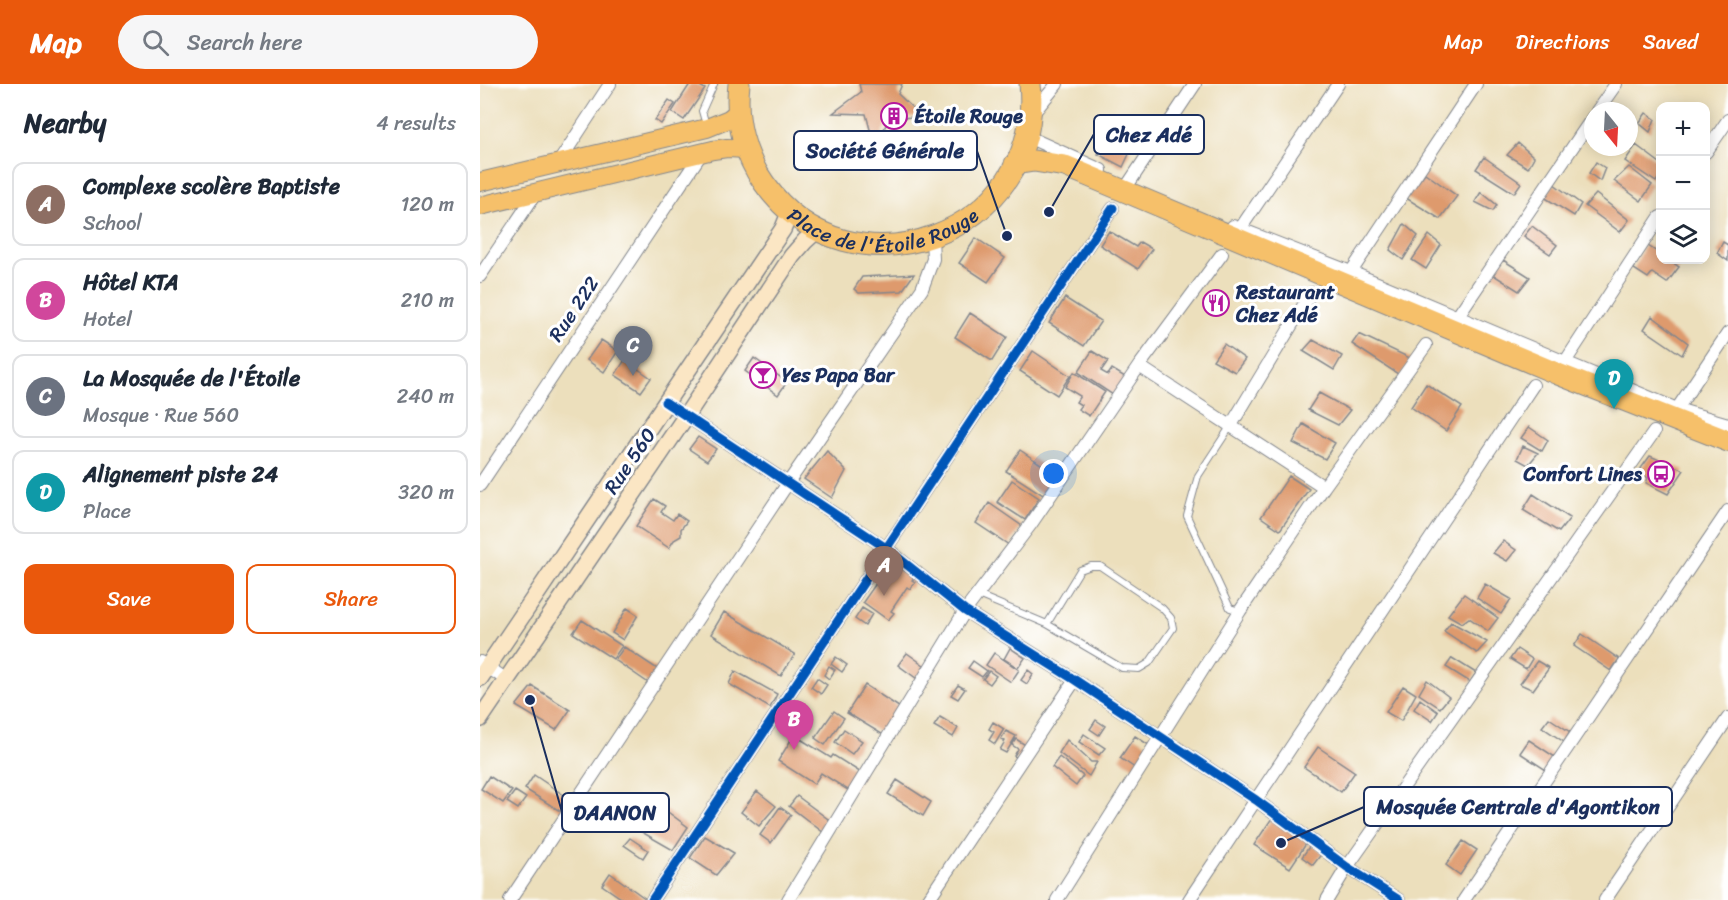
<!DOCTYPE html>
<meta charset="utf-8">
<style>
body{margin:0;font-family:Sriracha,sans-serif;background:#f6f6f7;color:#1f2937}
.controls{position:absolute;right:18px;top:18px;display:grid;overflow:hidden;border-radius:12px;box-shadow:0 3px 15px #0003}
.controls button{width:54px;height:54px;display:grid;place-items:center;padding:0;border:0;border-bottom:2px solid #e0e1e3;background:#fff;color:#1f2937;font:30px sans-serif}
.compass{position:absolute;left:1104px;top:18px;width:54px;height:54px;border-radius:50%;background:#fff;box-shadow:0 3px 15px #0003;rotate:162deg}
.you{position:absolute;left:574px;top:390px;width:21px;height:21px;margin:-15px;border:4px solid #fff;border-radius:50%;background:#1a73e8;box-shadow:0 0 0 9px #1a73e833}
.badge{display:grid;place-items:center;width:39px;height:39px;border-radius:50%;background:#ea580c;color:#fff;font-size:20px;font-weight:700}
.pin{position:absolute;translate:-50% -50px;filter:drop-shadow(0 2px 3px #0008)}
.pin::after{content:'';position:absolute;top:32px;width:21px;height:18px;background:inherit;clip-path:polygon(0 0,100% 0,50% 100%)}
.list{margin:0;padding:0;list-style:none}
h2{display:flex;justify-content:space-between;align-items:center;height:78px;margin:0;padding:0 24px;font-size:26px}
h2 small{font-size:20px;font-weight:400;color:#747a83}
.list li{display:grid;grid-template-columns:39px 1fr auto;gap:18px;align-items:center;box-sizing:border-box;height:84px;margin:0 12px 12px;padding:0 12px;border:2px solid #e0e1e3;border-radius:12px}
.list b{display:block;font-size:22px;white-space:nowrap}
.list p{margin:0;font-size:20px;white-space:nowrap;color:#747a83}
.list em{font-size:20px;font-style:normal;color:#747a83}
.actions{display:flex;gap:12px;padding:18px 24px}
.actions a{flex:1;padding:14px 0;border:2px solid #ea580c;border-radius:12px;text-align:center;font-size:21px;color:#ea580c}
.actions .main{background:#ea580c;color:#fff}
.icon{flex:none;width:33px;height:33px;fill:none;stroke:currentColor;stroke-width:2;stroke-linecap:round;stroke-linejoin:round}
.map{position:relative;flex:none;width:1248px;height:816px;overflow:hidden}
header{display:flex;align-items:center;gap:36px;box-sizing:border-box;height:84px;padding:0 30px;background:#ea580c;color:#fff}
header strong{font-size:28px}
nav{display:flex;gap:33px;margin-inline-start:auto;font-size:21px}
.search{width:420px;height:54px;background:#f6f6f7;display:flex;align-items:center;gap:15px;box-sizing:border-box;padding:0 21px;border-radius:33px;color:#747a83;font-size:22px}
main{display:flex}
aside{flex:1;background:#fff}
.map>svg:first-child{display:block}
</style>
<header>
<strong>Map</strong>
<div class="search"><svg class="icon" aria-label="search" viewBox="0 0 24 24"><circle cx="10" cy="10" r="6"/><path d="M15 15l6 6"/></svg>Search here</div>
<nav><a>Map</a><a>Directions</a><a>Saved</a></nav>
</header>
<main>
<aside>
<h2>Nearby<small>4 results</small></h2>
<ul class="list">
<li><span class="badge" style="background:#8d6e63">A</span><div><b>Complexe scolère Baptiste</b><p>School</p></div><em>120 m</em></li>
<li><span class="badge" style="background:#d1479c">B</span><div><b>Hôtel KTA</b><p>Hotel</p></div><em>210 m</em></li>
<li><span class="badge" style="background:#6b7280">C</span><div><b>La Mosquée de l'Étoile</b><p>Mosque · Rue 560</p></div><em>240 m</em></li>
<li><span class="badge" style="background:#0f9aa8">D</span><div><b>Alignement piste 24</b><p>Place</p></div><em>320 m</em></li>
</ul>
<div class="actions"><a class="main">Save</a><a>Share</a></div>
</aside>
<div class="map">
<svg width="1248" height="816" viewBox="0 0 1248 816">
<rect width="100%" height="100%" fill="#fff"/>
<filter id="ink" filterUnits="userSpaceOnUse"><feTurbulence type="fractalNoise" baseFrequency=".0167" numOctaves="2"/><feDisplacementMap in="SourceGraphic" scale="12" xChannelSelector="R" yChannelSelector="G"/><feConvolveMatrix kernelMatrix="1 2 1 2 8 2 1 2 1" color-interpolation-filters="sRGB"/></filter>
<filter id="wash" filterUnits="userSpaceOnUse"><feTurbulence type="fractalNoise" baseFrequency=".008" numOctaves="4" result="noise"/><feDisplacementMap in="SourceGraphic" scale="24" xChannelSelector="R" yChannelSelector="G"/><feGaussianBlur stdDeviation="1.35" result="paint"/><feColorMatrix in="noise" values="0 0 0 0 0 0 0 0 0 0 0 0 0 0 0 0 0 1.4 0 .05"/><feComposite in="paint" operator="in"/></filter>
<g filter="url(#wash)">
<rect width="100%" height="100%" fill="#ecdfbc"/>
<g id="blocks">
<!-- building -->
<path fill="#de9a6d" d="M210,0h7l8,5 -21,31 -12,-8z
M379,0h43l-4,10 24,23 -33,1 -14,31 -9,-35 -33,-1 28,-21z
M189,16l6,4 -14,20 -6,-4z
M1166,29l9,6 -5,13 -11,-9z
M631,50l12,6 -2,6 10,4 -8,17 -25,-13z
M1038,59l16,14 -6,11 -21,-13z
M1156,61l24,18v12l-4,7 -31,-21z
M1004,73l37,26 -7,10 -38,-24z
M1116,78l9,6 -5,13 -11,-8z
M1149,83l23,18 -11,16 -27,-20z
M945,89l32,23 -17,23 -34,-21z
M1074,100l27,20 -7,12 -30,-19z
M1001,108l16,13 -4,6 -18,-9z
M1116,110l33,26 -9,12 -35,-26z
M924,140l14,12 -15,24 -13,-10z
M1052,142l25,19 -7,9 -26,-18z
M629,147l27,16 4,-5 12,7 -14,20 -38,-24z
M949,151l12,10 -15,24 -14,-9z
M496,154l29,20 -17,24 -29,-19z
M1243,158l5,3v16l-11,-8z
M1165,160l15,10v6h9l10,7 -12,16 -15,-10 -4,5 -14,-9z
M1023,176l27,17 -11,14 -27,-17z
M434,190l-12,17 -43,2 -5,-4 8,-12z
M585,214l36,23 -17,25 -35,-23z
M490,229l37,24 -15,24 -37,-24z
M1172,232l36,27 -6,12 -38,-26z
M879,250l53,25 -11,17 -49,-32z
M121,256l17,11 -14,21 -17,-12z
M833,256l29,16 -8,14 -31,-19z
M744,260l21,15 -10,13 -22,-12z
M553,267l37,25 -13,19 -37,-24z
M612,267l16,10 -7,10 7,4 4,-6 13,8 -12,18 -35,-23z
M274,274l33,24 -9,13 -33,-24z
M145,276l26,18 -10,14 -26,-17z
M594,288l31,20 -16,24 -11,-7 3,-4 -5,-3 4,-6 -15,-9z
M946,300l36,23 -16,24 -35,-24z
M839,309l31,17 -12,15 -30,-15z
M823,340l32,19 -10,16 -32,-16z
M1049,343l19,13 -6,11 -21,-13z
M218,353l18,12 -9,12 -18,-12z
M1043,362l15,7 -10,12 -11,-6z
M540,366l37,25 -14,20 -37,-24z
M347,367l19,20 -14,27 -28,-19z
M1170,372l34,14 -16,24 -22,-11 2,-5 -9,-7z
M809,392l20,13 -29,41 -19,-13z
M532,396l27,18 -14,22 -28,-18z
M1053,410l37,24 -11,14 -36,-22z
M174,415l11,7 -4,6 12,8 4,-6 10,7 -6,8v7l-7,4 -5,8 -33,-22z
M509,419l33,23 -13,19 -33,-22z
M1023,457l13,9 -9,11 -14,-8z
M411,478l23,15 -2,3 3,2 -5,7 -3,-2 -16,24 3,2 -6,7 -25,-18z
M1005,500l26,15 -10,15 -24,-16z
M984,510l34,24 -10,13 -19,-13 -7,5 -14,-8z
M147,524l11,7 -15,25 -11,-7z
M382,524l10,6 -7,12 -10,-7z
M244,528l71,42 -14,22 -70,-42z
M102,536l40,26 -9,13 -40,-26z
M971,538l36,20 -10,11 -33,-22z
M1102,550l37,25 -8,12 -37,-25z
M144,563l35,23 -9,14 -35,-24z
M530,564l15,10 -7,10 -14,-9z
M1037,565l15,10 -6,10 -16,-10z
M427,569l21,15 -8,13 -22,-16z
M514,569l25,17 -8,12 -25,-17z
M356,573l11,8 -5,7 -11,-8z
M972,574l24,15 -6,9 -24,-15z
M493,577l14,10 -5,6 -14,-9z
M1057,577l12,7 -16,22 -13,-6z
M349,582l6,4 -6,9 -5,-4z
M548,586l5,4 -6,10 -6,-4z
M255,587l42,23 -7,14 -41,-24z
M509,587l7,5 -6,8 -7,-5z
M337,594l10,7 -6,9 -10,-7z
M947,596l22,17 -9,11 -21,-14z
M385,601l37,24 -17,27 -38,-23z
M478,601l7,4 -7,10 -7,-4z
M52,602l38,24 -14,20 -40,-24z
M923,602l13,8 -15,27 -15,-9z
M940,615l18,13 -6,9 -18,-12z
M354,627l10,7 -19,27 -10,-7z
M460,633l18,11 -5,9 -19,-11z
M1069,634l21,14 -6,10 -22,-15z
M616,636l9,6 -6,9 -9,-6z
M513,638l11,7 -9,15 -6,-4 5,-8 -5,-3z
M364,645l18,12 -10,13 -17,-12z
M526,647l10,5 -10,17 -6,-3 5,-9 -4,-2z
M604,650l21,14 -6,7 -20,-13z
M314,651l37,23 2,-3 30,19 -12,18 -30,-19 -7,11 -36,-23z
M655,652l14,9 -14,23 -15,-10z
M536,655l11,7 -8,13 -5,-3 4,-7 -6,-4z
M587,656l24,22h6l-8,14 -30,-23z
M1049,656l29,19 -9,13 -29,-19z
M838,663l37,25 -14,20 -37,-25z
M579,673l24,19 -7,10 -24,-19z
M54,691l37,25 -8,13 -38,-24z
M9,692l23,15 -9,12 -22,-14z
M417,696l34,22 -8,14 -35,-22z
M35,707l11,7 -8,11 -11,-7z
M277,707l19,15 -17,20 -18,-14z
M317,712l35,26 -8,11 -35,-27z
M173,717l35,26 -15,23 -40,-23z
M300,723l11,8 -20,28 -11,-8z
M792,734l36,23 -18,27 -36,-23z
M225,752l29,17 -18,22 -26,-17z
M150,754l18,12 -5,8 -19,-13z
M983,757l14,9 -17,25 -14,-10z
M831,760l12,8 -10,13 -11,-8z
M130,789l36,26 -1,1h-21l-22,-15z"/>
</g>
</g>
<g filter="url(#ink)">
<use href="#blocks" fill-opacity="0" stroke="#84878d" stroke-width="1.5"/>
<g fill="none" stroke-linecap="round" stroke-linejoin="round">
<defs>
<path id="lane" d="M226,41l-4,-14 12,-27
M750,343l-32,49 -11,40 43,92 10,3
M498,511l69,29 75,44 17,1 10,-6 24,-35 -2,-10 -9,-10 -62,-42h-9l-11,4 -33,54"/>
<path id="street" d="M1117,27l19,-27
M550,33l27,-33
M546,52l75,34
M1226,68l22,-32
M77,81l53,-81
M649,99l66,-99
M753,142l118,46 326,137 51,15
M760,145l98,-145
M871,188l125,-188
M0,192l56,-83
M977,233l136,-200
M1085,278l95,-145
M659,282l185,121
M185,318l221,146 79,63 110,69 181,120 91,67 52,33
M1197,325l51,-76
M750,343l81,-134
M0,401l221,-331
M0,578l27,18
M30,816l278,-417 134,-194 11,-30 -1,-21
M172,816l461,-692
M308,816l177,-289 66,-87 108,-158 83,-112
M448,816l147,-220
M577,816l183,-289 84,-124 102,-142
M709,816l344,-515
M847,816l20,-33 307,-435
M984,816l264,-389
M1125,816l123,-182"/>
<path id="secondary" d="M0,594l303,-449 7,-17
M0,635l206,-303 106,-160 13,-15 12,-11"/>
<path id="primary" d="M0,98l227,-54 22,-9 9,-7
M0,122l233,-56 14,-2 19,1"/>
<g id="highway">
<path id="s1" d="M259,0c-4,35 5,71 25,99 86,123 281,50 266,-99"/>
<path d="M535,80l19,-3 31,5 493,208 170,67"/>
</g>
</defs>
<!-- lane casing -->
<use href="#lane" stroke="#84878d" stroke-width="8"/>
<!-- street casing -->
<use href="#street" stroke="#84878d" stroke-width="14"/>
<!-- secondary casing -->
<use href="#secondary" stroke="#84878d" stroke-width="19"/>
<!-- primary casing -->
<use href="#primary" stroke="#84878d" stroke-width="20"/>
<!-- highway casing -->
<use href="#highway" stroke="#84878d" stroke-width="23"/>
<!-- lane -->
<use href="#lane" stroke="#fff" stroke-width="6"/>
<!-- street -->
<use href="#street" stroke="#fff" stroke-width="12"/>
<!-- secondary -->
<use href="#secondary" stroke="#fbe6c4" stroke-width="16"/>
<!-- primary -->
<use href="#primary" stroke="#f6c06b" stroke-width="18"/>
<!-- highway -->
<use href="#highway" stroke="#f6c06b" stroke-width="21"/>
<defs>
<path id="cycleway" d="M185,318l221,146 79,63 110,69 181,120 91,67 52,33
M172,816l461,-692"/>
</defs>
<!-- cycleway casing -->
<use href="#cycleway" stroke="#fff" stroke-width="13"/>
<!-- cycleway -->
<use href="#cycleway" stroke="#0057b8" stroke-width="9"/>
</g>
</g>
<!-- icons -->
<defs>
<symbol id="building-ring" viewBox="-11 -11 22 22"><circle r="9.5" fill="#fff" stroke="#b5179e" stroke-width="1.5"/><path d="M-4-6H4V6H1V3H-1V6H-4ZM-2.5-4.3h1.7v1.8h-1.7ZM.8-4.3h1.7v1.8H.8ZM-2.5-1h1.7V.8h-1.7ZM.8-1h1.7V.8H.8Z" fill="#b5179e"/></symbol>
<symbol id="restaurant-ring" viewBox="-11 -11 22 22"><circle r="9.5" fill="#fff" stroke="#b5179e" stroke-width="1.5"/><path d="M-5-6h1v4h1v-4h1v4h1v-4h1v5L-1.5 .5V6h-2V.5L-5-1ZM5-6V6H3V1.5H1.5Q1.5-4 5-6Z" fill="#b5179e"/></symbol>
<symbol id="bar-ring" viewBox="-11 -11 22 22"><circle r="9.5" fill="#fff" stroke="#b5179e" stroke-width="1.5"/><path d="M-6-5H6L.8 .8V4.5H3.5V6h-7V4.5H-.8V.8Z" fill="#b5179e"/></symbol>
<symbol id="bus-ring" viewBox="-11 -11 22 22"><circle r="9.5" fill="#fff" stroke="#b5179e" stroke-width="1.5"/><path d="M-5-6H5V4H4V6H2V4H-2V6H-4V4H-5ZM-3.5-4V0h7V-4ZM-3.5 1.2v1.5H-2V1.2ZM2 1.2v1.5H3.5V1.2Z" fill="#b5179e"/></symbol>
</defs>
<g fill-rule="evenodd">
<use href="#building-ring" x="399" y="17" width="30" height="30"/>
<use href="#restaurant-ring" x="721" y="204" width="30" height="30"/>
<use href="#bar-ring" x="268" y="276" width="30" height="30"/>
<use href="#bus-ring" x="1166" y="375" width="30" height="30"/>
</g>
<g text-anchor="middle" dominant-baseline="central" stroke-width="6" stroke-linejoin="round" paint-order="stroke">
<!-- poi labels -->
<g font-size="20" font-weight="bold" fill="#1b2f5e" stroke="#fff" text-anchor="start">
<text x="434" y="32">Étoile Rouge</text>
<text x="756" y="208">Restaurant<tspan x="756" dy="23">Chez Adé</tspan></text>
<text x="302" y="291">Yes Papa Bar</text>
<text x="1162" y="390" text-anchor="end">Confort Lines</text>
</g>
<!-- street labels -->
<g font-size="20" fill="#1b2f5e" stroke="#fff">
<text stroke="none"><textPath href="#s1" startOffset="244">Place de l'Étoile Rouge</textPath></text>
<text transform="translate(94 225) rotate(-56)">Rue 222</text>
<text transform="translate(150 377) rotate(-56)">Rue 560</text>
</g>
</g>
<!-- callouts -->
<path fill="none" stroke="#1b2f5e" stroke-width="2" d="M569 128L614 50M527 152L497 67M801 759L884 723M50 616L82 728"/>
<g fill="#1b2f5e" stroke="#fff" stroke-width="2">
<circle cx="569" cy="128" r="6"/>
<circle cx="527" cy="152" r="6"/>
<circle cx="801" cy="759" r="6"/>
<circle cx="50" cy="616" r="6"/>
</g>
<g fill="#fff" stroke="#1b2f5e" stroke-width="2">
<rect x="614" y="31" width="110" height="39" rx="6"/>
<rect x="314" y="47" width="183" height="39" rx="6"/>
<rect x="884" y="703" width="308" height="39" rx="6"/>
<rect x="82" y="709" width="107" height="39" rx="6"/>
</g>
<g font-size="21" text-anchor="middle" font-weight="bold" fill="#1b2f5e">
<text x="669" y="58">Chez Adé</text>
<text x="405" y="74">Société Générale</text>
<text x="1038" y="730">Mosquée Centrale d'Agontikon</text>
<text x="135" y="736">DAANON</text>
</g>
</svg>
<div class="controls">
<button>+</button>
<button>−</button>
<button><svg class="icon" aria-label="layers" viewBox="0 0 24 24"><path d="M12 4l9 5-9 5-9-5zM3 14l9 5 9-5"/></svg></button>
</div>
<svg class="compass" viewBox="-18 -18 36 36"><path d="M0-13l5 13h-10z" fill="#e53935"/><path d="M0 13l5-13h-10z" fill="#747a83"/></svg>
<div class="you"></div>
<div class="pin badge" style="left:404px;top:512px;background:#8d6e63">A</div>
<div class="pin badge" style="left:314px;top:666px;background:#d1479c">B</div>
<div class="pin badge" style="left:153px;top:292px;background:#6b7280">C</div>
<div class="pin badge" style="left:1134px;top:325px;background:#0f9aa8">D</div>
</div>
</main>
